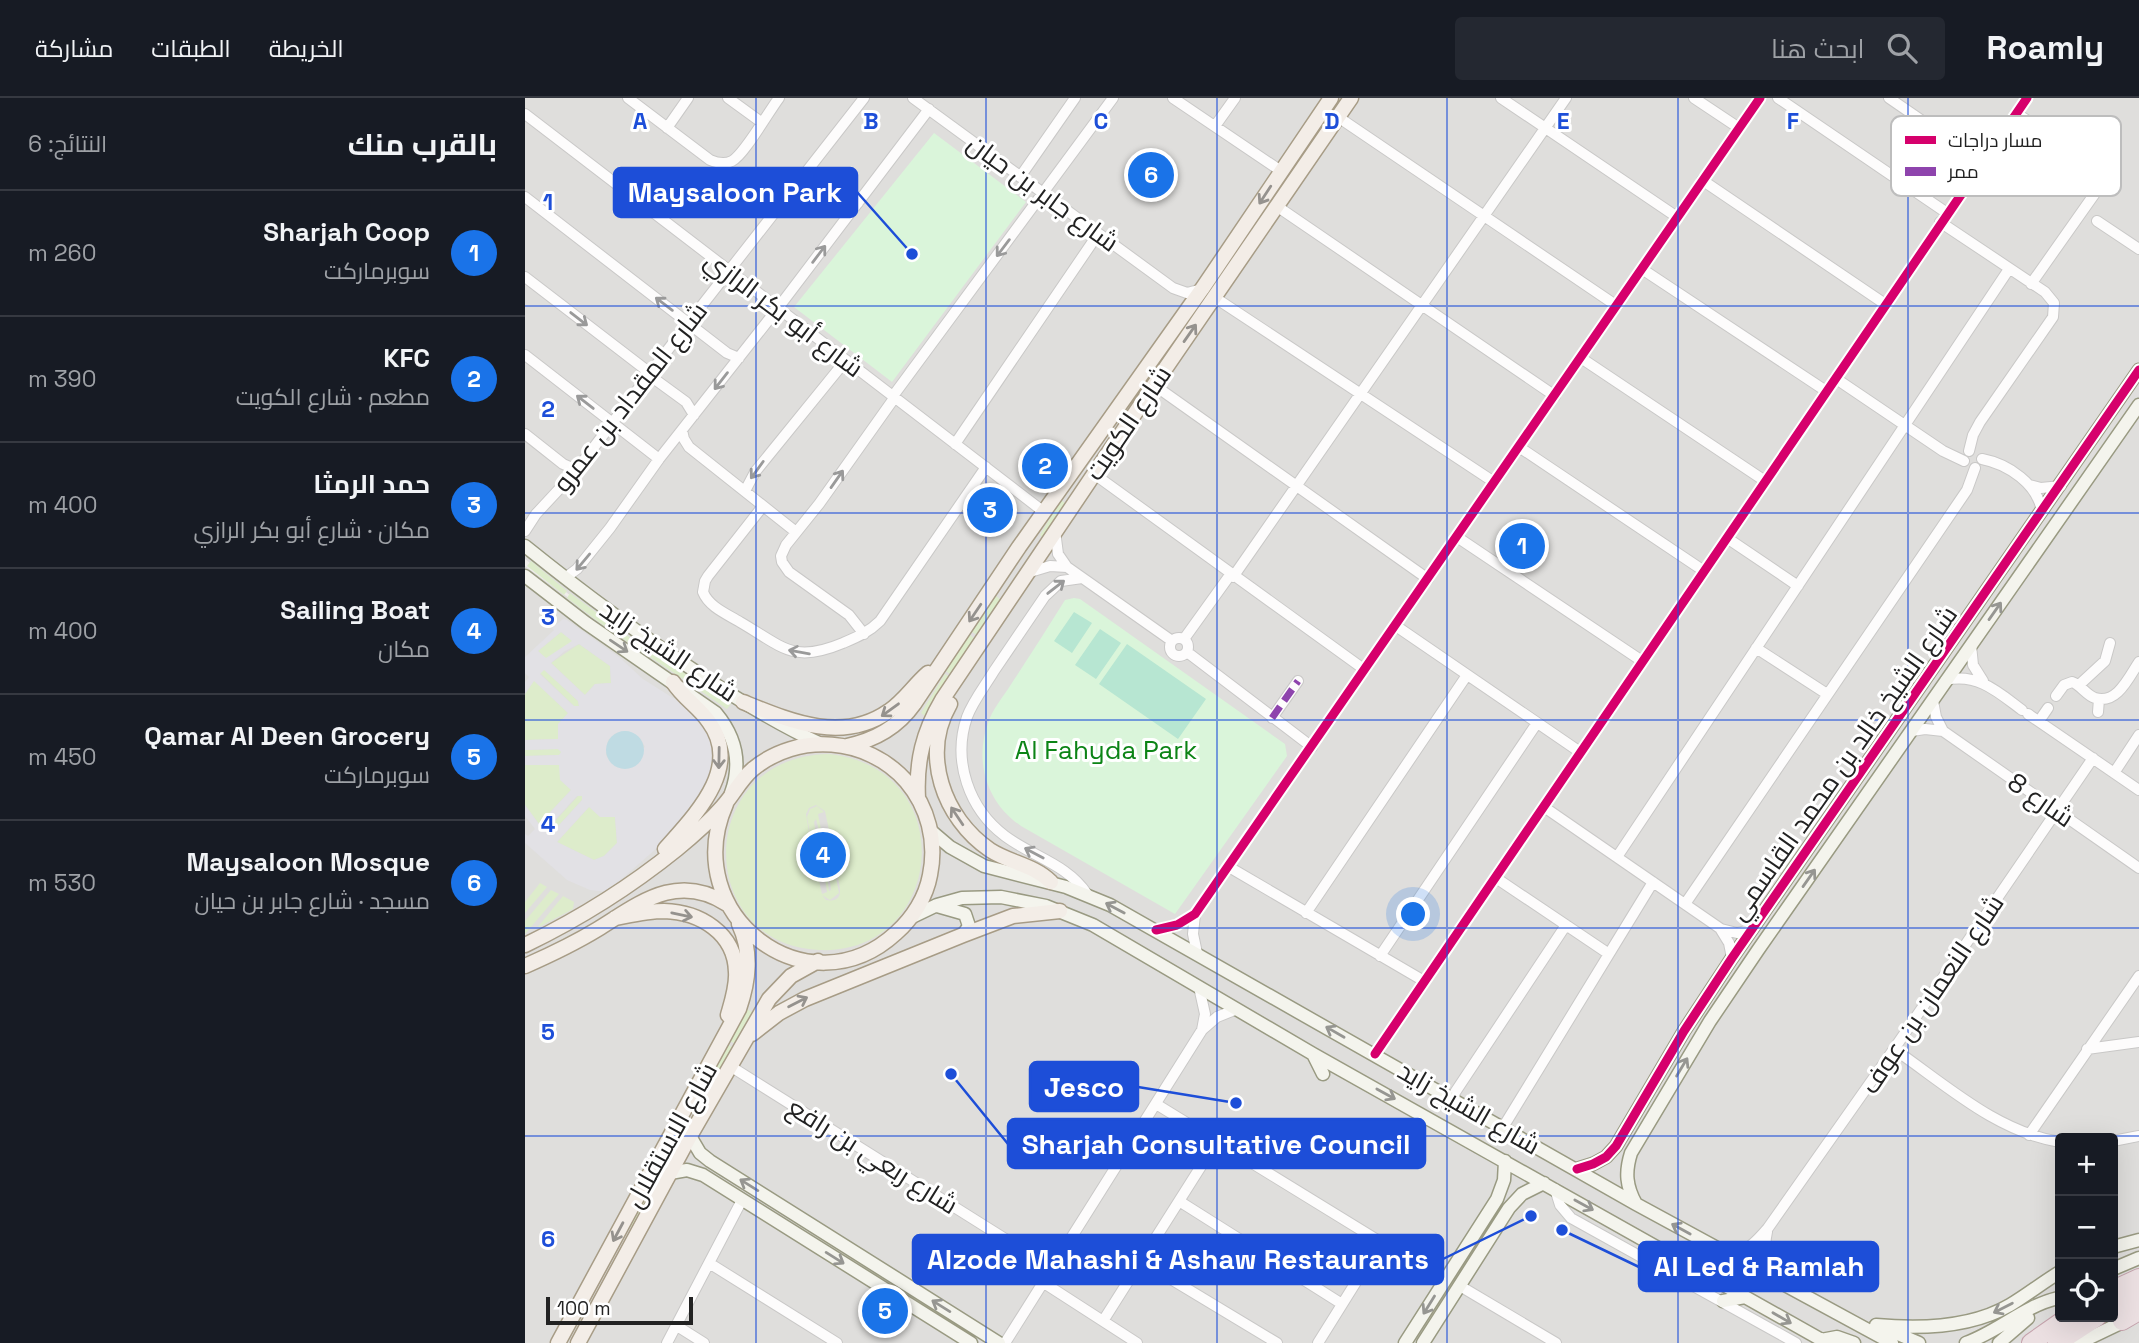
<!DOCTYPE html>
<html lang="ar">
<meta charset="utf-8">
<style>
body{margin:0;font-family:"Space Grotesk",Cairo,sans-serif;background:#242831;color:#f1f3f6;direction:rtl}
.controls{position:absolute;right:21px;bottom:21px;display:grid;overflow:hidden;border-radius:7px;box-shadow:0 7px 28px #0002}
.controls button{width:63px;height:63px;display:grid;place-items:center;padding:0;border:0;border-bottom:2px solid #363941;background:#171b24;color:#f1f3f6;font:35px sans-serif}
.scale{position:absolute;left:21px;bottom:18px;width:147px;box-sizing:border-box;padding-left:7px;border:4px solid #222;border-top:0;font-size:19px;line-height:24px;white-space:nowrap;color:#222;-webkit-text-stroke:5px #fff;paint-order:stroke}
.you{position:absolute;left:889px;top:817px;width:24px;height:24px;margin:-18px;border:5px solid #fff;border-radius:50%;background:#1a73e8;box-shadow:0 0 0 10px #1a73e833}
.badge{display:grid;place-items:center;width:46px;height:46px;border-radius:50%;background:#1a73e8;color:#fff;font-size:23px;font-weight:700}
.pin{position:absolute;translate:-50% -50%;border:4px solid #fff;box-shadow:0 2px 7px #0006}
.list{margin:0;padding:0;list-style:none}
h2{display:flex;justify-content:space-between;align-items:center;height:91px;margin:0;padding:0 28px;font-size:30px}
h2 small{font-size:23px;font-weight:400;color:#9ea1a6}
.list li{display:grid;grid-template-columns:46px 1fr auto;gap:21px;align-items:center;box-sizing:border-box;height:126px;padding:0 28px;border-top:2px solid #363941}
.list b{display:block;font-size:26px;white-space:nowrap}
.list p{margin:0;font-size:23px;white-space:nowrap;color:#9ea1a6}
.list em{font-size:23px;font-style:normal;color:#9ea1a6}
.icon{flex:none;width:38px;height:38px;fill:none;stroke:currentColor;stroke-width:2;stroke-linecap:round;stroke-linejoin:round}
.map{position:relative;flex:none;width:1614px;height:1245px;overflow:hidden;direction:ltr}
header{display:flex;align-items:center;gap:42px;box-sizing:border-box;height:98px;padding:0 35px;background:#171b24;border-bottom:2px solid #363941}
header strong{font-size:33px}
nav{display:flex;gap:38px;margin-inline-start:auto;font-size:24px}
.search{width:490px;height:63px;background:#242831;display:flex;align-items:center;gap:18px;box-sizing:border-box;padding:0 24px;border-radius:7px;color:#9ea1a6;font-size:26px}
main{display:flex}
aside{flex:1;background:#171b24}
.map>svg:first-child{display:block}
</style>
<header>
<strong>Roamly</strong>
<div class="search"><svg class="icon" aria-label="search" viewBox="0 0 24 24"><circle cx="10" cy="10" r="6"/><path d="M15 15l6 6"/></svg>ابحث هنا</div>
<nav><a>الخريطة</a><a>الطبقات</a><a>مشاركة</a></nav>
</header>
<main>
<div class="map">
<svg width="1614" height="1245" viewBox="0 0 1614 1245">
<rect width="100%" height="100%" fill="#f0eeeb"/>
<!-- residential -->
<path fill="#dfdedc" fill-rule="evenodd" d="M0,0h1614v1245h-1614v-777l93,68 -93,-75zM1535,1040h53v179h-53z"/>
<!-- grass -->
<path fill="#ddeccb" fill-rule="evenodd" d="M536,402l5,4 -23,34 -3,-3z
M6,463l36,30 -3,4 -37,-29z
M45,495l38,28 -4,5 -37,-28z
M471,498l5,4 -24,35 -5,-3z
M86,526l38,27 -3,4 -38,-27z
M36,534l12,9 -27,18 -8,-8z
M445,537l5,4 -24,36 -5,-4z
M54,546l31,22 1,17 -16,1 -10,11 -34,-32z
M128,554l39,26 -3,5 -39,-26z
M19,571l34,32 1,5h-5l-34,-33z
M420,576l5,3 -25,39 -4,-3z
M9,582l34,33 -10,26 -33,1v-46z
M171,582l35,24 -4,5 -35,-24z
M33,651l4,3 -3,3 -34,1v-6z
M304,656c135,15 115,202 -10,196 -126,-6 -125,-194 10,-196zM291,707l9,6 6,29 7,12c0,3 -2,7 -3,11 0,13 16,41 -9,37l-4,-5 8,5 9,-7 -6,-31 -5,4 3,24 -2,1 -3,-25 -3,1 4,25 -5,2 -6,-28 -8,-12 3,-10 -5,-30 3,-6z
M0,667h34l12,25 -32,34 -14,-19z
M53,698h4v4l-32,35 -4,-4z
M292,708l7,6 -6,2 5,26 -2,-1 -5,-20 -2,3 3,18 -5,4 -5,-27 3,-8z
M64,709l26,10 2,26 -13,13 -10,4 -37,-18z
M15,785l7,4 -22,26v-11z
M26,792l8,4 -34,40v-13z
M38,798l11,6 -1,7 -36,19z
M222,911l5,3 -18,31 -5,-2z
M202,946l5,3 -20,36 -5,-3z
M139,1061l5,3 -36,66 -5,-2z"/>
<!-- park -->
<path fill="#daf5da" d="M409,35l92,69 -134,180 -98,-75z
M549,500l6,1 205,145 2,12 -112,158 -154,-88c-34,-23 -47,-64 -33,-103 4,-13 15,-26 22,-37 19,-29 37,-57 55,-86z"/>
<!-- pitch -->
<path fill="#b7e6d2" d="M549,514l18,11 -20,30 -18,-12z
M575,531l21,14 -25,36 -21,-14z
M602,546l79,55 -28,40 -79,-55z"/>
<!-- plaza -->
<path fill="#e2e1e5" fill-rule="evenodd" d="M38,521l4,1 52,37 24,22 52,33 5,5 15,30 -4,33 -37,53 -67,59 -17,-2 -23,-10 -42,-37v-9l3,2 7,-7 -10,-13v-11l14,19 32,-34 -11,-10 -1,-15h-34v-9l34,-1 2,-3 -3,-3 -33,1v-10l33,-1v-15l10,-11 -34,-32 -9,13v-12l4,-5 -4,-4v-16l29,-27 -2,-2zM36,534l11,9 -26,17 -8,-7zM54,546l31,22 1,17 -16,1 -10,11 -34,-32 14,-12zM19,572l34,31 1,5h-5l-34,-32zM102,633l13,7 5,9 -33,17 -6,-9 2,-15 8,-7zM52,698h5v4l-32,35 -4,-5zM64,709l11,10h15l2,26 -13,13 -10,4 -37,-18z"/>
<!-- water -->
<path fill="#bfdbe3" d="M81 652a19 19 0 1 1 38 0a19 19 0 1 1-38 0Z
M285 755a13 13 0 1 1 26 0a13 13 0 1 1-26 0Z"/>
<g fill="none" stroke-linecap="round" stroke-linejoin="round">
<defs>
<path id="street" d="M103,0l82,62c7,3 14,5 22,1 12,-6 37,-50 47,-63
M203,0l33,24
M388,0l260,190 14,5 15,-4
M648,0l108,73
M976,0l176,119
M1169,0l45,30
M1253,0l169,115
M1364,0l93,64
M1491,15l78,52 7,14 -3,10 -67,95
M0,16l519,398
M813,19l279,189
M690,28l20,-28
M142,30l21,-30
M285,70l48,35
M495,79l55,-79
M1177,82l183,124
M0,99l202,156 12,5
M753,109l277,189
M1572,123l42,28
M1415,124l105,70 9,11 -1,14 -73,105 -7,13 -4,16
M1117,171l184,122
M0,179l125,96
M689,199l280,185
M0,257l134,104
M1056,260l184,123
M124,277l37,27 8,13
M1310,280l108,73 21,10
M629,287l274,194
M368,298l220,-298
M157,332l2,9 5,8 107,85
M0,336l38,30 14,6
M430,346l143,-210
M994,349l185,124
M1457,361c26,5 56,25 60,53
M569,376l271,196
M1504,387l12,3 20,-2
M220,393l10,-19 91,-112
M238,408l-55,70 -3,5 -2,11c6,15 24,22 37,30 43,25 53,42 103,21 14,-6 26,-11 37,-22l106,-154
M0,433l11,-17 39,-42 114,-150 175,-224
M530,433l3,23 9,13 105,74
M932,439l185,124
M1202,440l71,48
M505,474l20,-6 17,1
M708,479l333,-479
M40,480l12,-9 33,-41 49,-69 119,-151 151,-199
M557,480l-21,3 -16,15c-17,25 -34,50 -51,75 -9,15 -21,30 -27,46 -15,44 2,92 38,119 28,21 62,28 82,58
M871,528l184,126
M339,536l-15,-19 -60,-43 -7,-10 -1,-6 5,-11 33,-41 76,-107
M645 549a9 9 0 1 1 18 0a9 9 0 1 1-18 0Z
M659,541l46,-64
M1446,547l2,20 10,16
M1231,550l71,46
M662,554l125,95
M1421,582c32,-7 52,12 76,30
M1554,587l26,-24 5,-18
M1531,598l8,-11 8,-3c9,3 14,13 23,16 22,7 34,-21 44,-36
M1408,603l3,16 7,14 196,137
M1573,614l1,-13
M1503,616l111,76
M747,620l26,-37
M1514,623l9,-13
M1387,633l13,-2 18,2
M1589,675l25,-38
M1019,709l177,122 16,4 16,-3
M1092,759l392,-588
M704,769l195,114
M971,780l113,76
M1160,806l282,-414 8,-22
M781,815l161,-238
M670,816l-2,20 4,19
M631,832l21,-5 18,-11 565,-816
M1196,832l8,13 3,15
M855,858l157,-233
M674,889l6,27 -3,16
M1369,951c52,36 103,83 166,93
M1562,951l52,-7
M850,956l652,-956
M205,968l323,203
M925,1002l116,-175
M631,1006l288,177
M977,1031l151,-247
M1504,1037l110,-159
M1588,1043l26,-5
M1030,1091l5,16 11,13 225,125
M654,1103l163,103
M1242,1134c-9,40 22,30 35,62
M1203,1157c20,-4 28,-13 40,-27l126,-179 199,-291
M616,1163l136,82
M184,1165l128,80
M519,1185l93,60
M935,1188l96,57
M578,1223l114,-180
M152,1228l27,17
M142,1245l75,-143
M480,1245l197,-313 15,-13 20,-8
M793,1245l63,-101"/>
<path id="secondary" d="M0,448c57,46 115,89 176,129 39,26 78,50 120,69
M0,478l61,47 130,90c20,24 26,50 15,80
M405,732l20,17 34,19 82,21 44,18 526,299 256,139
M412,808l28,8 4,12 -6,9
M387,819l25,-12 25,-7 39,-1 45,9 47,19 220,129 514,289
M788,956l10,20
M165,1038l10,17 10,8 289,182
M1052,1071l16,-5 13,-7 10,-11 68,-115 48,-73 407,-588
M145,1075l17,-3 16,5 268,168
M1111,1106c-10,-18 -11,-32 -5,-51l79,-132 48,-71 381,-545
M1588,1149l26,-7
M1588,1171l26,-11
M1198,1203l22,-4
M1351,1227c43,4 95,3 134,-20 17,-10 33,-23 50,-33
M1359,1230l35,15
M1296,1242l16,-3 17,6
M880,1245l92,-144 7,-19 1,-19
M898,1245l86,-135 13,-14 22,-11
M1441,1245c33,-12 58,-37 92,-45
M1474,1245l29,-25
M1554,1245l50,-24"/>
<path id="primary" d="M218,604c47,19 99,42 146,9 15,-10 25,-26 39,-38
M425,606c-29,50 -7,114 40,146 20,13 44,15 61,32
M322,648c28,-6 50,-18 67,-42l105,-157 183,-258 129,-191
M393,700c-2,-36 5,-66 24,-98l212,-315 197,-287
M140,751c29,-33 78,-81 44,-127 -10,-15 -26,-24 -36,-40
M90,820c16,-3 33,-7 49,-7 36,1 71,22 72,61 1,14 -4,29 -8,43
M0,847c54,-26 105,-58 152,-96 16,-13 32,-27 46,-43 11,-12 17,-26 30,-37 45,-37 114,-32 153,12 22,26 31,60 24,94 -4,22 -17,43 -34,58 -88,81 -219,-18 -170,-129
M0,868c25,-11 50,-23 73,-37 42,-26 79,-57 129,-25
M227,936l27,-21 26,-14 158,-64 50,-19 47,-5
M33,1245l181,-334c10,-29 13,-57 0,-85
M53,1245l112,-207 79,-137 22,-23 27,-15"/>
<path id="highway" d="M1588,1192l26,-12
M1588,1210l26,-13
M1597,1223l17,-10
M1506,1245l37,-26
M1532,1245l40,-26"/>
</defs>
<!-- street casing -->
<use href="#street" stroke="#c9c8c7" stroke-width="12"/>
<!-- secondary casing -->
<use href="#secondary" stroke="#999a82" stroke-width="15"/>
<!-- primary casing -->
<use href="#primary" stroke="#a79c86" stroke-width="17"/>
<!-- highway casing -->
<use href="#highway" stroke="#c5a2ac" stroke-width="20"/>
<!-- street -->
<use href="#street" stroke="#fdfcfc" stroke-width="10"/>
<!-- secondary -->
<use href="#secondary" stroke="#f4f4ed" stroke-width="12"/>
<!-- primary -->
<use href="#primary" stroke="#f3ede7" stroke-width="14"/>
<!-- highway -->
<use href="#highway" stroke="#ece0e2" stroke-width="18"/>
<!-- quiet -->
<path stroke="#8e44ad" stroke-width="7" stroke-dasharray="14 7" stroke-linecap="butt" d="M747,620l26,-37"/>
<defs>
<path id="cycleway" d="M631,832l21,-5 18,-11 565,-816
M850,956l652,-956
M1052,1071l16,-5 13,-7 10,-11 68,-115 48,-73 407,-588"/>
</defs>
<!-- cycleway casing -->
<use href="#cycleway" stroke="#fff" stroke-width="13"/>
<!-- cycleway -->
<use href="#cycleway" stroke="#d6006c" stroke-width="9"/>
</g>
<!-- one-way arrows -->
<defs><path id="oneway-shaft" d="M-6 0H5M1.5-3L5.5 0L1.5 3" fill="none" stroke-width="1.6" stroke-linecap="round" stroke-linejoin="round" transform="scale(1.75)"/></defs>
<g stroke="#95928e">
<use href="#oneway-shaft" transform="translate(740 97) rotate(123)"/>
<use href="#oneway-shaft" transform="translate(665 235) rotate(-55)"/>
<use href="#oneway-shaft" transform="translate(450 515) rotate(124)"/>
<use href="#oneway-shaft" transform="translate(365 612) rotate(144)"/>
<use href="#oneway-shaft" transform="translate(194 660) rotate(91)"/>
<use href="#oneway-shaft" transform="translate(432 718) rotate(-124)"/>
<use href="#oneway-shaft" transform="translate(157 817) rotate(12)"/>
<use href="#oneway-shaft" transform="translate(273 904) rotate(-27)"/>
<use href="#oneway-shaft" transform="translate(93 1134) rotate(118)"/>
</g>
<g stroke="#9a9a9a">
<use href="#oneway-shaft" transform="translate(478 150) rotate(127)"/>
<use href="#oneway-shaft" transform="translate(294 156) rotate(-53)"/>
<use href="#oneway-shaft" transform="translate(139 206) rotate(-143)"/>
<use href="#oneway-shaft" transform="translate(54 221) rotate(38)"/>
<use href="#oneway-shaft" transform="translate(196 283) rotate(128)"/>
<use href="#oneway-shaft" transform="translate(60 304) rotate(-142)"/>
<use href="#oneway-shaft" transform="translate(232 372) rotate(126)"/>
<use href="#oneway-shaft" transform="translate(312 381) rotate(-55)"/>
<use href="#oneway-shaft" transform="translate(58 464) rotate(130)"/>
<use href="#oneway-shaft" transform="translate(531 489) rotate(-38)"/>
<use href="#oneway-shaft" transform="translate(274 554) rotate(-170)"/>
<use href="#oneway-shaft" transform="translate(509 755) rotate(-152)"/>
</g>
<g stroke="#969692">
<use href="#oneway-shaft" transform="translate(1470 513) rotate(-55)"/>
<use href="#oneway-shaft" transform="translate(94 548) rotate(34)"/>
<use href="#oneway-shaft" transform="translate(1284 780) rotate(-55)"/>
<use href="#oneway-shaft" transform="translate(590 810) rotate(-152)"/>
<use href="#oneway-shaft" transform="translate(810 934) rotate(-150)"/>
<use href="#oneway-shaft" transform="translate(1157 969) rotate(-59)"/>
<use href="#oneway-shaft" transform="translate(861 996) rotate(29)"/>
<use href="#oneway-shaft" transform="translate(224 1087) rotate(-148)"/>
<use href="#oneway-shaft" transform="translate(1059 1107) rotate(29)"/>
<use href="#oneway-shaft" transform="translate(1156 1131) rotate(-151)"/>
<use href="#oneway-shaft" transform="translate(310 1160) rotate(32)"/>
<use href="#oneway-shaft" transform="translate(904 1207) rotate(122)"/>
<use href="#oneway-shaft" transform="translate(416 1208) rotate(-148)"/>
<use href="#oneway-shaft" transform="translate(1478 1210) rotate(153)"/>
<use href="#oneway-shaft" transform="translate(1257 1220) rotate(30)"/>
</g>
<!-- grid -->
<path fill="none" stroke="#1d4ed8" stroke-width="2" stroke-opacity="0.55" d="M231,0v1245M461,0v1245M692,0v1245M922,0v1245M1153,0v1245M1383,0v1245M0,208h1614M0,415h1614M0,622h1614M0,830h1614M0,1038h1614"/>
<g text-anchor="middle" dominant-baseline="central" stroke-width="6" stroke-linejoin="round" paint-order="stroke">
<!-- street labels -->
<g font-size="26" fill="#222" stroke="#fff">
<text transform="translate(518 95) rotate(36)">شارع جابر بن حيان</text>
<text transform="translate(259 216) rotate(37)">شارع أبو بكر الرازي</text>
<text transform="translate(105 299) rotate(-52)">شارع المقداد بن عمرو</text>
<text transform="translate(603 325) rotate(-56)">شارع الكويت</text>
<text transform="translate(144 553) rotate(34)">شارع الشيخ زايد</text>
<text transform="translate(1318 665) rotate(-55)">شارع الشيخ خالد بن محمد القاسمي</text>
<text transform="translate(1516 702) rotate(35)">شارع 8</text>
<text transform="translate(1407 896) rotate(-56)">شارع النعمان بن عوف</text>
<text transform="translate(944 1010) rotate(30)">شارع الشيخ زايد</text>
<text transform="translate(146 1037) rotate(-61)">شارع الاستقلال</text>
<text transform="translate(348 1058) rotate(32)">شارع ربعي بن رافع</text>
</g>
<!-- park labels -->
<g font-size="26" fill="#0c8416" stroke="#fff">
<text x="581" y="652">Al Fahyda Park</text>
</g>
</g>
<!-- legend -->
<rect x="1366" y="18" width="230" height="80" rx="10" fill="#fff" stroke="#bdbdbd" stroke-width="2"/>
<rect x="1380" y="38" width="31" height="8" fill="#d6006c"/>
<rect x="1380" y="69" width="31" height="9" fill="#8e44ad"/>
<g font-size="19" fill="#222">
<text x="1423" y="49">مسار دراجات</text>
<text x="1423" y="80">ممر</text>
</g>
<g font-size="23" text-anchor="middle" font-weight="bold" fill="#1d4ed8" stroke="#fff" stroke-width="6" stroke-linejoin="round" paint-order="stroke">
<text x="115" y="31">A</text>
<text x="346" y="31">B</text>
<text x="576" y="31">C</text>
<text x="807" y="31">D</text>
<text x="1038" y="31">E</text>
<text x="1268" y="31">F</text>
<text x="23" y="112">1</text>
<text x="23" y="319">2</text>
<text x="23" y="527">3</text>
<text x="23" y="734">4</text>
<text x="23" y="942">5</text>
<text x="23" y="1149">6</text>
</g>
<!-- callouts -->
<path fill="none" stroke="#1d4ed8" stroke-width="2.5" d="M387 156L332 94M711 1005L613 989M426 976L483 1046M1006 1118L918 1161M1037 1132L1114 1169"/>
<g fill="#1d4ed8" stroke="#fff" stroke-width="2.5">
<circle cx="387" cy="156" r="7"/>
<circle cx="711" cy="1005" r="7"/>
<circle cx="426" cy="976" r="7"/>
<circle cx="1006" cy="1118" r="7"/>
<circle cx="1037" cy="1132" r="7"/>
</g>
<g fill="#1d4ed8" stroke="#1d4ed8" stroke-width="2.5">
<rect x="89" y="70" width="243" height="49" rx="7"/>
<rect x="505" y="964" width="108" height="49" rx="7"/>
<rect x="483" y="1021" width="417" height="49" rx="7"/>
<rect x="388" y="1137" width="530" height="49" rx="7"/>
<rect x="1114" y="1144" width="239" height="49" rx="7"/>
</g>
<g font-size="28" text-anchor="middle" font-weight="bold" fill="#fff">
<text x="210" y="104">Maysaloon Park</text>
<text x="559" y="999">Jesco</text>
<text x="691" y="1056">Sharjah Consultative Council</text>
<text x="653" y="1171">Alzode Mahashi &amp; Ashaw Restaurants</text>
<text x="1234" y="1178">Al Led &amp; Ramlah</text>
</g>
</svg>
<div class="controls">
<button>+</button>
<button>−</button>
<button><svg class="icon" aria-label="locate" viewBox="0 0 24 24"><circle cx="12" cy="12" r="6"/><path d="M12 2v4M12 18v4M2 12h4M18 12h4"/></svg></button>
</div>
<div class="scale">100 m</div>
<div class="you"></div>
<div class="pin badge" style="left:997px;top:448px">1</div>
<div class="pin badge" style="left:520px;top:368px">2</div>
<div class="pin badge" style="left:465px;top:412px">3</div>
<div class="pin badge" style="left:298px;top:757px">4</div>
<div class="pin badge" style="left:360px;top:1213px">5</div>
<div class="pin badge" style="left:626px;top:77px">6</div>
</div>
<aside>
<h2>بالقرب منك<small>النتائج: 6</small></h2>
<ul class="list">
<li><span class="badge">1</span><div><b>Sharjah Coop</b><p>سوبرماركت</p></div><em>260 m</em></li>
<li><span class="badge">2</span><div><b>KFC</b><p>مطعم · شارع الكويت</p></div><em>390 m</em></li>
<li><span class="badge">3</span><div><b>حمد الرمثا</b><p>مكان · شارع أبو بكر الرازي</p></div><em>400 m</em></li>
<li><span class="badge">4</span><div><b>Sailing Boat</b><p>مكان</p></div><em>400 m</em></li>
<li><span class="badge">5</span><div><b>Qamar Al Deen Grocery</b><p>سوبرماركت</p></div><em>450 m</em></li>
<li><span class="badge">6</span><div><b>Maysaloon Mosque</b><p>مسجد · شارع جابر بن حيان</p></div><em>530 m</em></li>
</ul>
</aside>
</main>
